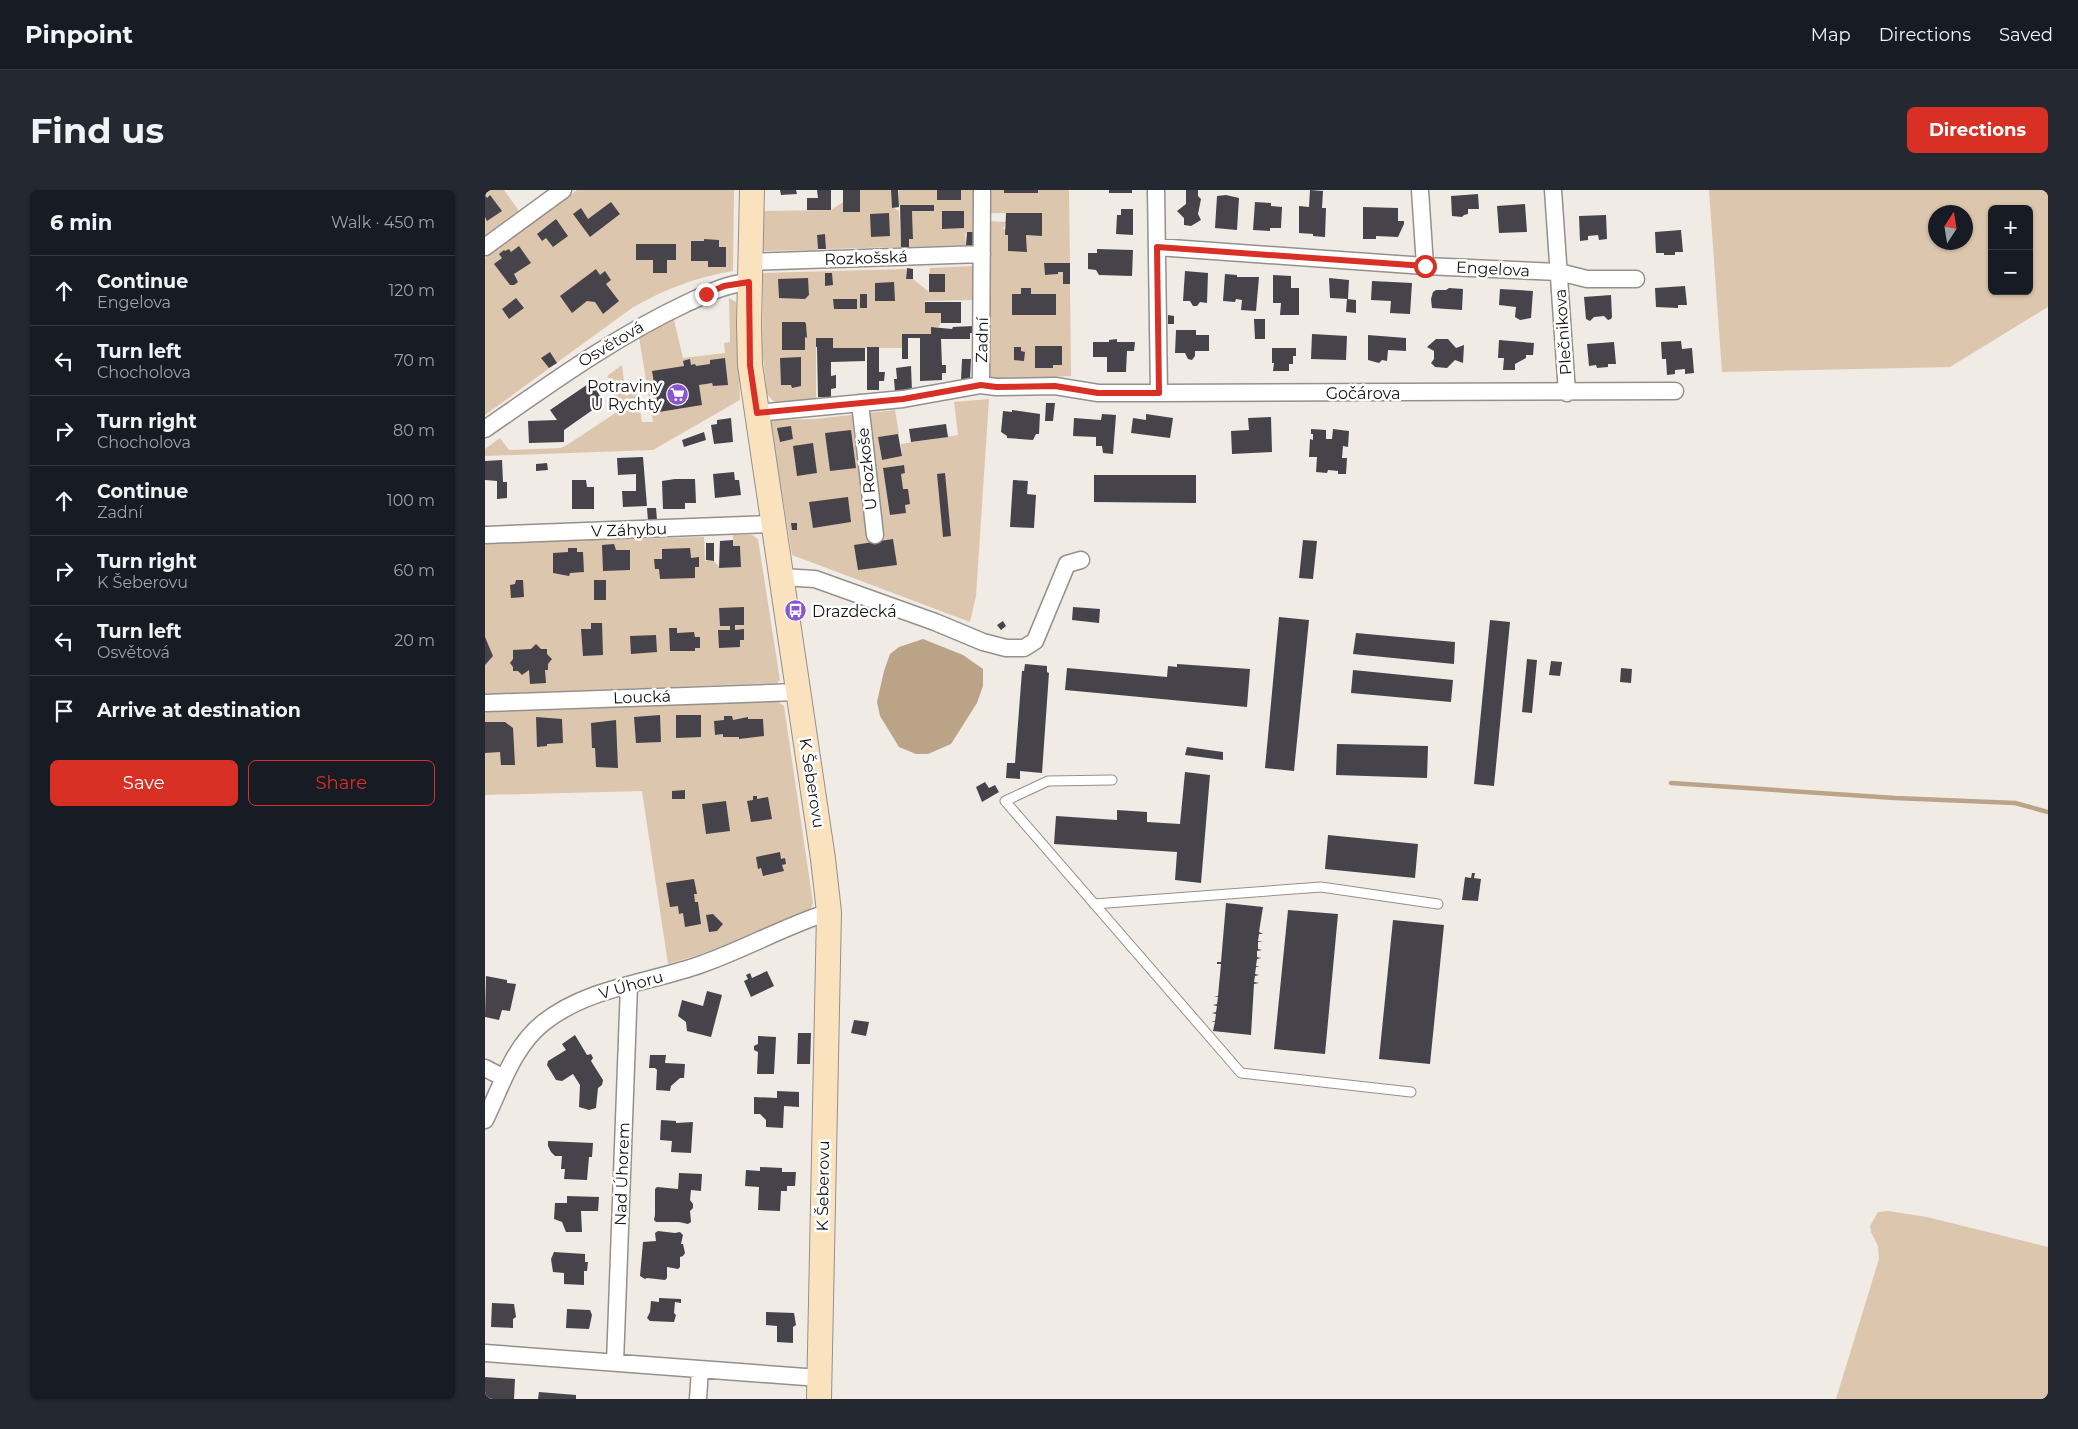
<!DOCTYPE html>
<meta charset="utf-8">
<style>
body{margin:0;font-family:Montserrat,sans-serif;background:#242831;color:#f1f3f6}
.controls{position:absolute;right:15px;top:15px;display:grid;overflow:hidden;border-radius:8px;box-shadow:0 1px 4px #0004}
.controls button{width:45px;height:45px;display:grid;place-items:center;padding:0;border:0;border-bottom:1px solid #363941;background:#171b24;color:#f1f3f6;font:25px sans-serif}
.compass{position:absolute;left:1443px;top:15px;width:45px;height:45px;border-radius:50%;background:#171b24;box-shadow:0 1px 4px #0004;rotate:12deg}
.stop{position:absolute;width:15px;height:15px;margin:-11px;border:4px solid #d93025;border-radius:50%;background:#fff}
.stop.end{background:#d93025;border-color:#fff;box-shadow:0 1px 5px #0008}
.list{margin:0;padding:0;list-style:none}
h2{display:flex;justify-content:space-between;align-items:center;height:65px;margin:0;padding:0 20px;font-size:21px}
h2 small{font-size:16px;font-weight:400;color:#9ea1a6}
.list li{display:grid;grid-template-columns:32px 1fr auto;gap:15px;align-items:center;box-sizing:border-box;height:70px;padding:0 20px;border-top:1px solid #363941}
.list b{display:block;font-size:19px;white-space:nowrap}
.list p{margin:0;font-size:16px;white-space:nowrap;color:#9ea1a6}
.list em{font-size:16px;font-style:normal;color:#9ea1a6}
.actions{display:flex;gap:10px;padding:15px 20px}
.actions a{flex:1;padding:11px 0;border:1px solid #d93025;border-radius:8px;text-align:center;font-size:18px;color:#d93025}
.actions .main{background:#d93025;color:#fff}
.icon{flex:none;width:28px;height:28px;fill:none;stroke:currentColor;stroke-width:2;stroke-linecap:round;stroke-linejoin:round}
.map{position:relative;flex:none;width:1563px;height:1209px;overflow:hidden;border-radius:8px}
header{display:flex;align-items:center;gap:30px;box-sizing:border-box;height:70px;padding:0 25px;background:#171b24;border-bottom:1px solid #363941}
header strong{font-size:24px}
nav{display:flex;gap:28px;margin-inline-start:auto;font-size:18px}
.intro{display:flex;align-items:center;justify-content:space-between;box-sizing:border-box;height:120px;padding:0 30px}
h1{margin:0;font-size:35px}
.button{padding:12px 22px;border-radius:8px;background:#d93025;color:#fff;font-size:18px;font-weight:700}
main{display:flex;gap:30px;padding:0 30px}
aside{flex:1;background:#171b24;border-radius:8px;box-shadow:0 1px 4px #0004}
.map>svg:first-child{display:block}
</style>
<header>
<strong>Pinpoint</strong>
<nav><a>Map</a><a>Directions</a><a>Saved</a></nav>
</header>
<div class="intro"><h1>Find us</h1><a class="button">Directions</a></div>
<main>
<aside>
<h2>6 min<small>Walk · 450 m</small></h2>
<ul class="list">
<li><svg class="icon" aria-label="ahead" viewBox="0 0 24 24"><path d="M12 20V5M6 11l6-6 6 6"/></svg><div><b>Continue</b><p>Engelova</p></div><em>120 m</em></li>
<li><svg class="icon" aria-label="left" viewBox="0 0 24 24"><path d="M17 20v-9H6M10 6l-5 5 5 5"/></svg><div><b>Turn left</b><p>Chocholova</p></div><em>70 m</em></li>
<li><svg class="icon" aria-label="right" viewBox="0 0 24 24"><path d="M7 20v-9h11M14 6l5 5-5 5"/></svg><div><b>Turn right</b><p>Chocholova</p></div><em>80 m</em></li>
<li><svg class="icon" aria-label="ahead" viewBox="0 0 24 24"><path d="M12 20V5M6 11l6-6 6 6"/></svg><div><b>Continue</b><p>Zadní</p></div><em>100 m</em></li>
<li><svg class="icon" aria-label="right" viewBox="0 0 24 24"><path d="M7 20v-9h11M14 6l5 5-5 5"/></svg><div><b>Turn right</b><p>K Šeberovu</p></div><em>60 m</em></li>
<li><svg class="icon" aria-label="left" viewBox="0 0 24 24"><path d="M17 20v-9H6M10 6l-5 5 5 5"/></svg><div><b>Turn left</b><p>Osvětová</p></div><em>20 m</em></li>
<li><svg class="icon" aria-label="arrive" viewBox="0 0 24 24"><path d="M6 21V4h12l-3 4 3 4H6"/></svg><div><b>Arrive at destination</b></div></li>
</ul>
<div class="actions"><a class="main">Save</a><a>Share</a></div>
</aside>
<div class="map">
<svg width="1563" height="1209" viewBox="0 0 1563 1209">
<rect width="100%" height="100%" fill="#f0ebe5"/>
<!-- green -->
<path fill="#dcc6ae" fill-rule="evenodd" d="M0,0h19l15,21 -34,25z
M92,0h157l-1,81c-37,6 -68,18 -101,37l-147,107v-157z
M375,0h31l1,17 7,4 2,36 -75,2 -1,-15 -8,1 1,15 -55,1 1,-40 67,-1 12,-8v10h16z
M414,0h74v42h-6l-2,2 1,11 -57,2v-8h4l-1,-28h22v-5l-35,-1z
M505,0h79l1,73 -26,1 1,11 13,-1v-2h5v12h7l1,92 -81,4v-159l16,1 -3,7h3v6h2v16l19,1 -1,-17h16v-21l-52,-1z
M1224,0h339v117l-98,60 -228,5zM1507,19h37v82h-37zM1450,22h30v30h-30z
M489,76v34l-49,1v12h16v10l-3,4h-7v7h-29v14h-69v-10h-17v61l-39,4 -4,-2 -6,-7 -5,-46 1,-75 143,-4v10h7l16,13h16v-18h-16l1,-6z
M244,108l7,4 4,98 -87,50 -168,6v-7l15,-11 9,12 52,-2 6,-3 50,-33 -8,-13 9,-6 -11,-17 15,-11 4,31 11,-6 5,32h11l-14,-85 35,-17 9,38 42,-5 -1,-10 6,-1z
M504,209l-13,197 -6,26 -178,-67 -22,-135 45,-1 80,-9 4,24 -21,3 4,23 20,-4 -1,-12 57,-9 -4,-33zM418,275l2,8 -21,3 -1,-8z
M248,345h19l6,4 22,141 -3,3 -292,11v-151l219,-6 1,24h9l6,7 21,-1 -1,-20 -7,-1z
M292,511l7,5 29,197 -3,8 -54,26 -88,27 -26,-173 -157,4v-83z
M1403,1021l39,6 121,30v152h-212l43,-140 -1,-13 -7,-14 -1,-6 8,-14z"/>
<!-- water -->
<path fill="#bba388" d="M438,449l40,16 20,14v17l-6,17 -26,41 -23,10h-12l-17,-7 -19,-31 -3,-14 7,-31 6,-17 9,-7z"/>
<g fill="none" stroke-linecap="round" stroke-linejoin="round">
<!-- stream -->
<path stroke="#bba388" stroke-width="4.5" d="M1186,593l224,15 120,5 33,9"/>
</g>
<!-- building -->
<path fill="#46444a" d="M295,0h16l1,4 -16,1z
M332,0h14v20h-24v-12h11z
M358,0h17v22h-17z
M406,0h7l1,17 -7,1z
M452,0h24v10h-24z
M519,0h34v3h-34z
M624,0h23v3h-23z
M701,0h12v6l3,3 -3,15 3,6 -10,6 -7,-1v-7l-7,-7 9,-7z
M825,0l13,1 -1,17h4l-1,29 -12,-1v-2l-14,-1v-27l10,1z
M993,4l1,15h-11v5l-4,1 -2,2 -10,-1 -1,-20z
M0,5l2,3 3,-3 12,16 -15,10 -2,-4z
M741,5l13,3 -2,32 -22,-2 2,-32z
M126,12l9,12 -30,23 -17,-23 8,-6 7,11z
M770,12l16,1v3l11,1 -1,21h-11v3l-17,-1z
M1040,14l2,28 -28,1 -2,-27z
M415,15h34v6h-22l1,28h-4v8h-8z
M878,17l35,1v13h6v3l-6,13 -22,-1v3h-13z
M636,19h12v26l-17,-1 1,-19h4z
M457,21h22v17l-22,1z
M404,23l1,23 -19,1 -1,-23z
M521,23h36v23l-16,-1 1,17 -19,-1v-16h-3z
M1121,25l1,24 -8,1 -1,-5 -10,1v4l-8,1 -1,-25z
M71,29l12,17 -15,11 -7,-9 -4,3 -5,-7z
M1196,40l2,22h-8v3h-11v-2h-8l-1,-21z
M482,42h6l1,13h-8z
M340,44l1,15h-8l-1,-14z
M219,49l15,1v7h7v20h-18v-6h-17v-20h13z
M151,54h40v16h-9v13h-14v-13h-17z
M34,56l12,17 -17,11 4,8 -4,3h-4l-16,-21 8,-6 -3,-4 5,-4 1,1 4,-2 2,3z
M612,59l36,1 -1,26 -33,-1 -3,-5 -8,-1v-16h9z
M559,73h26v21h-7v-12h-5v2l-13,1z
M422,78l6,1v10h-7z
M111,79l4,6 5,-4 6,9 -5,4 13,17 -16,13 -8,-12 -8,-1 -15,12 -12,-17z
M700,81l23,2 -1,30 -7,-1 -3,4h-4l-3,-5h-7z
M340,83h7l1,12 -8,1z
M444,84h16v18h-16z
M740,84l12,1v2h22l-3,34 -15,-1 1,-10 -6,-1 -1,3 -12,-1z
M788,85l18,1v12h8v27h-19l1,-12h-8z
M323,88l1,17 -4,4 -26,-1 -1,-19z
M844,88l20,2 -1,19 -18,-1z
M887,91l40,2 -2,31 -20,-1 1,-12 -20,-1z
M409,92l1,19h-20v-18z
M1200,96l2,19h-9v3l-22,-1 -1,-19z
M536,98h10v6h25v21h-44v-21h9z
M964,98l14,1 -1,21 -30,-2 -1,-9 2,-7 3,-2h10z
M1015,99l33,2 -2,27 -11,2 -5,-3 1,-10 -17,-2z
M375,104h7v14h-7z
M1126,105l1,22 -1,2 -3,1 -4,-4 -10,1 -4,4 -4,-2 -2,-22z
M31,108l8,10 -15,11 -7,-10z
M348,109h24v10h-23z
M862,109l9,1v13l-10,-1z
M440,112h36v21h-20v-10h-16z
M683,125l6,1v8h-6z
M769,129h11v20h-10z
M297,132h23l1,2 1,14 -2,-1v13h-23z
M488,136v7h-3v6h-29l1,26h4v8h-4v7l-22,1v-43h-12v21h-6v-25h29v-7l21,2 1,-2z
M691,140h20v5h13v16h-14v5l-3,4 -4,-1 -3,-6h-10z
M827,144l35,2 -1,24 -35,-1z
M883,145l38,3v13l-18,-1 -1,11 -5,-1 -3,3 -11,-3z
M331,148h17v10h32v13l-34,1v14l5,-1v13l-5,1v8h-13l-1,-50h-1z
M632,149v3h18l-1,9h-7l-1,21h-19v-15h-14v-15h16v-2z
M951,149h12l8,9 8,-3 -1,18 -8,-3 -8,8 -12,-1 -4,-4 3,-4v-8l-7,-4z
M1014,150l35,3 -1,12h-7v3l-11,6v6h-12l1,-12h-6z
M1196,151l1,8 10,-1 2,25 -9,1v-5l-10,1v4l-8,1 -1,-16h-4l-1,-17z
M1129,152l2,22h-8v3l-11,1 -1,-3 -7,1 -2,-22z
M550,156h27v19h-9v3h-18z
M382,157h12v25h6l-1,9h-5v9h-12z
M529,157h7v4l4,1 -1,9 -10,-1z
M787,158h24v8h-3v8h-4v7h-16l1,-8h-2z
M65,162l7,11 -8,5 -8,-10z
M316,167v29l-9,2 -1,-3h-10l-1,-27z
M240,168l3,27 -15,1 -1,-3 -13,2 3,20 -43,7 -7,-41 32,-5 -1,-5 3,-1 4,-1 1,6 4,-1 1,2 14,-2v-4z
M477,169h9l-1,21h-9z
M426,176l1,25 -17,1 -1,-13h3l-1,-11z
M106,192l13,20 -40,28v12l-35,1 -1,-22 29,-1 -7,-10z
M561,213h9l-2,18h-8z
M527,220l28,4 -1,20h-3l-3,6 -26,-2v-2l-6,-4 2,-21 9,1z
M617,224l14,1 -3,39 -10,-1 -1,-7h-6v-9l-23,-1 1,-18 27,2z
M661,224l27,4 -3,20 -39,-5 2,-15 13,2z
M786,227l1,35 -40,2 -1,-23 18,-1 -1,-12z
M246,228l2,24 -19,2 -3,-19 6,-1v-4z
M461,234l2,13 -37,5 -2,-13z
M306,236l2,13 -13,3 -3,-14z
M826,239l15,1v9h6l1,-10 16,2 -1,16 -5,-1 -1,12h5l-1,16h-8v-3l-10,-1 -1,3 -11,-1 1,-15h-8l1,-18 3,1v-6h-2z
M366,240l5,38 -26,3 -5,-38z
M219,242l2,8 -22,7 -2,-7z
M413,244l4,22 -20,4 -4,-23z
M328,253l4,30 -20,3 -4,-30z
M158,267l4,49 -24,1 -1,-16h14v-17l-18,1 -1,-17z
M17,270l1,22h4v16l-10,1v-18l-12,-1v-19z
M62,273l1,7 -12,1v-7z
M419,275l1,8 -4,1 2,15h5l2,15 -5,1 1,8 -16,2 -7,-47z
M249,282l1,8h4l2,15 -26,3 -2,-24z
M460,283l6,63 -8,1 -6,-63z
M609,285h102v28l-102,-1z
M190,289h20l1,24h-11v6h-22l-1,-28z
M87,290h14l1,7h7v22h-22z
M528,290l15,1 -1,13 9,1 -2,33 -24,-1z
M363,307l3,25 -38,6 -4,-26z
M162,318h9l1,12 -9,1z
M306,333h6v7h-5z
M408,349l4,26 -39,5 -4,-25z
M248,350v6h7l1,21 -22,1 1,-27z
M818,350l14,1 -4,38 -14,-1z
M221,353h8v18l-8,-1z
M129,354l2,6h14v20l-27,1 -1,-26z
M83,358h9v4h6l1,20 -14,1 -1,3 -16,-3v-20l15,-1z
M205,358l1,10 8,-1v10h-4v11l-35,1 -1,-10h-4l-1,-10h8v-10z
M31,390h7l1,17 -13,1 -1,-13 5,-1z
M109,390h12v20h-12z
M259,417v18h-9v5l9,-1v11h-4v7l-21,1 -1,-18h12v-4h-10l-1,-18z
M588,417l27,2 -1,14 -27,-3z
M794,427l30,3 -15,151 -29,-3z
M1005,430l20,2 -16,164 -20,-2z
M518,431l3,5 -5,4 -4,-5z
M106,433h11l1,32 -20,1 -2,-27h10z
M184,438h8v5l17,-1 1,5h5v11h-5v3h-25z
M871,443l99,9 -1,22 -101,-10z
M171,445l1,17 -26,2 -1,-18z
M0,447l8,19 -8,9z
M51,454l5,5h6v5l5,5 -4,5v6h-3l1,13 -16,1 -1,-14 -7,5 -4,-4h-5v-4l-3,-4 3,-4v-9l18,-1z
M1042,469l10,1 -5,53 -10,-1z
M1066,471l11,1 -2,14 -11,-1z
M540,474l22,2v6l2,1 -7,100 -22,-2v8l-14,-1 1,-15h8l7,-92h2z
M692,474l73,5 -3,38 -182,-17 2,-22 100,9 1,-11 9,1z
M1136,478l11,1 -1,14 -11,-1z
M868,480l100,10 -2,22 -100,-9z
M175,525l1,27 -25,1 -2,-26z
M191,525h25v22l-25,1z
M239,526h8l1,4 15,-3v2h15l1,17 -25,3v-2h-16v-3l-8,1 -1,-14 10,-1z
M51,527l26,2 1,24 -16,1v2l-10,1z
M131,530l2,48 -22,-1 -1,-19h-3l-1,-25z
M0,532h20l8,6 2,37h-14l-1,-13 -15,1z
M852,554l91,2 -1,32 -91,-3z
M702,557l36,5v8l-38,-5z
M700,582l25,3 -9,108 -26,-3 2,-28 -123,-8 2,-28 61,4v-10l30,2v10l33,2z
M500,592l4,6 6,-3 4,7 -17,10 -6,-15z
M200,600v9h-13v-8z
M268,606h4v3l11,-2 4,22 -21,3 -4,-21 6,-1z
M241,611l4,30 -24,3 -4,-30z
M843,645l90,9 -3,34 -90,-9z
M295,662l1,7 4,-1 1,6 -4,1 2,6 -21,5 -2,-8 -3,1 -2,-12z
M987,683h3l-1,5 7,1 -3,22 -16,-1 3,-23 6,1z
M209,689l3,15h-3l1,8h3l3,22 -16,3 -2,-14 -4,1 -1,-8 -8,1 -4,-24z
M741,713l37,4 -4,25 4,2h-4l-1,7 5,1h-5v7l4,1 -5,1v6l4,1 -4,1 -1,7h4l-4,1 -1,7 4,1 -4,1 -1,6 5,1 -5,1 -3,51 -38,-4 2,-9 -4,-1h4l1,-7 -4,-1 4,-1 1,-6 -4,-1 4,-1 1,-7 -4,-1h4l3,-32h-4v-2h4z
M803,720l50,4 -13,140 -51,-5z
M228,724l10,10 -6,7 -8,1 -3,-17z
M908,730l51,5 -14,139 -51,-5z
M282,781l7,15 -23,11 -7,-16 4,-2 -2,-4 4,-2 2,5z
M1,786l21,4v3l9,1 -6,27 -8,-1 -3,10 -14,-3z
M222,801l15,4 -11,42 -24,-6 -1,-9 -8,-6 4,-16 21,6z
M369,830l15,2 -3,14 -15,-3z
M313,843h13l-1,31h-13z
M90,845l12,20 4,-1 2,4 -2,3 12,19 -1,5 -4,3 -2,20 -7,2 -10,-3 1,-22 -7,-11 -11,7 -6,-1 -9,-15 1,-4 18,-11 -4,-6z
M273,846l18,1 -2,37h-17l1,-22 -4,-2v-4l4,-2z
M165,865h16l-1,8 20,1 -1,14h-4l-9,8 -1,5 -14,-1 1,-20 -2,-2h-6z
M292,901l22,1v15l-15,-1 -1,22 -17,-1v-7l-6,-6h-6v-17l23,1z
M176,930l15,1v2l17,-1 -2,31 -20,-1 1,-11 -12,-1z
M63,951l45,2 -1,14h-3l-2,23 -23,-1 1,-10h-4l1,-13h-7l-4,-4 -3,-6z
M275,977l22,1v4h14l-1,14h-8v5h-6l-1,20 -22,-1 1,-23 -14,-1 1,-16 14,1z
M194,983l23,1 -1,17 -10,-1 -1,10 3,4v4l-3,3 1,11 -3,2 -9,-2h-23l-2,-2 1,-5v-26l2,-2 21,2z
M82,1006l32,1 -1,14h-17l1,21h-16l-4,-10 -8,-3 1,-16h12z
M173,1041l17,2 5,-1 3,3 -2,9h2l2,9 -2,3 -3,1v10l-2,2 -11,-2v11l-2,2 -18,-2 -2,1 -5,-3 3,-34 13,-1 -1,-8z
M69,1062l31,2v8h3l-1,9h-3v14l-20,-1v-11l-11,-1 -2,-13z
M174,1108l22,1v4l-6,-1 -1,11 2,2 -2,7 -24,-1 -3,-3 3,-6 1,-11 8,1z
M7,1113l22,1 2,13 -3,2v9l-22,-1z
M82,1119l23,1 2,5 -3,14 -23,-1z
M281,1122l28,1 2,12 -3,2v16l-16,-1v-16l-11,-1z
M0,1187l30,2 -1,20h-29z
M54,1202l37,3v4h-38z"/>
<g fill="none" stroke-linecap="round" stroke-linejoin="round">
<defs>
<path id="lane" d="M627,590l-64,1 -43,20 236,272 170,19
M609,714l227,-17 117,17"/>
<path id="street" d="M671,0l3,203
M935,0l5,76
M1068,0l14,203
M0,57l78,-57
M672,57l268,19 134,6 28,7h49
M265,72l232,-8
M496,195l1,-195
M375,213l15,132
M272,223l146,-14 78,-14 15,2 59,-1 43,7h61l516,-2
M0,239c65,-45 128,-91 200,-125 22,-10 40,-20 64,-22
M0,345l288,-11
M296,387l34,2 120,43 48,20 23,6h18l11,-7 32,-77 14,-4
M0,513l313,-11
M0,878l19,10
M0,930c16,-33 28,-73 58,-97 45,-36 107,-40 159,-59 43,-15 83,-38 127,-52
M0,1163l334,25
M130,1173l14,-378
M213,1209l2,-30"/>
<path id="secondary" d="M267,0l-3,134 1,41 73,494 6,53 -10,487"/>
</defs>
<!-- lane casing -->
<use href="#lane" stroke="#95908b" stroke-width="11"/>
<!-- street casing -->
<use href="#street" stroke="#95908b" stroke-width="19"/>
<!-- secondary casing -->
<use href="#secondary" stroke="#95908b" stroke-width="26"/>
<!-- lane -->
<use href="#lane" stroke="#fff" stroke-width="9"/>
<!-- street -->
<use href="#street" stroke="#fff" stroke-width="16"/>
<!-- secondary -->
<use href="#secondary" stroke="#fae2be" stroke-width="24"/>
</g>
<g fill="none" stroke-linecap="round" stroke-linejoin="round">
<!-- route -->
<path stroke="#d93025" stroke-width="6" d="M221,104l18,-8 25,-4 1,83 7,48 146,-14 78,-14 15,2 59,-1 43,7h61l-2,-146 268,19"/>
</g>
<!-- icons -->
<defs>
<symbol id="supermarket-disc" viewBox="-11 -11 22 22"><circle r="9.5" fill="#8956ce" stroke="#fff"/><path d="M-6-5.5h2.5l.6 2H6L4.5 2H-2.5L-4.4-4H-6ZM-1.5 3.2a1.3 1.3 0 1 0 .1 0ZM3 3.2a1.3 1.3 0 1 0 .1 0Z" fill="#fff"/></symbol>
<symbol id="bus-disc" viewBox="-11 -11 22 22"><circle r="9.5" fill="#8956ce" stroke="#fff"/><path d="M-5-6H5V4H4V6H2V4H-2V6H-4V4H-5ZM-3.5-4V0h7V-4ZM-3.5 1.2v1.5H-2V1.2ZM2 1.2v1.5H3.5V1.2Z" fill="#fff"/></symbol>
</defs>
<g fill-rule="evenodd">
<use href="#supermarket-disc" x="180" y="192" width="25" height="25"/>
<use href="#bus-disc" x="298" y="408" width="25" height="25"/>
</g>
<g text-anchor="middle" dominant-baseline="central" stroke-width="5" stroke-linejoin="round" paint-order="stroke">
<!-- street labels -->
<g font-size="16" fill="#171513" stroke="#fff">
<text transform="translate(381 68) rotate(-2)">Rozkošská</text>
<text transform="translate(1008 79) rotate(3)">Engelova</text>
<text transform="translate(1078 142) rotate(-94)">Plečnikova</text>
<text transform="translate(497 150) rotate(-89)">Zadní</text>
<text transform="translate(126 154) rotate(-31)">Osvětová</text>
<text x="878" y="203">Gočárova</text>
<text transform="translate(382 279) rotate(-96)">U Rozkoše</text>
<text transform="translate(144 340) rotate(-2)">V Záhybu</text>
<text transform="translate(157 507) rotate(-2)">Loucká</text>
<text transform="translate(327 593) rotate(81)">K Šeberovu</text>
<text transform="translate(146 795) rotate(-16)">V Úhoru</text>
<text transform="translate(137 984) rotate(-88)">Nad Úhorem</text>
<text transform="translate(338 996) rotate(-89)">K Šeberovu</text>
</g>
<!-- poi labels -->
<g font-size="16" fill="#171513" stroke="#fff" text-anchor="end">
<text x="177" y="196">Potraviny<tspan x="177" dy="18">U Rychty</tspan></text>
<text x="327" y="421" text-anchor="start">Drazdecká</text>
</g>
</g>
</svg>
<div class="controls">
<button>+</button>
<button>−</button>
</div>
<svg class="compass" viewBox="-18 -18 36 36"><path d="M0-13l5 13h-10z" fill="#e53935"/><path d="M0 13l5-13h-10z" fill="#9ea1a6"/></svg>
<div class="stop" style="left:940px;top:76px"></div>
<div class="stop end" style="left:221px;top:104px"></div>
</div>
</main>
